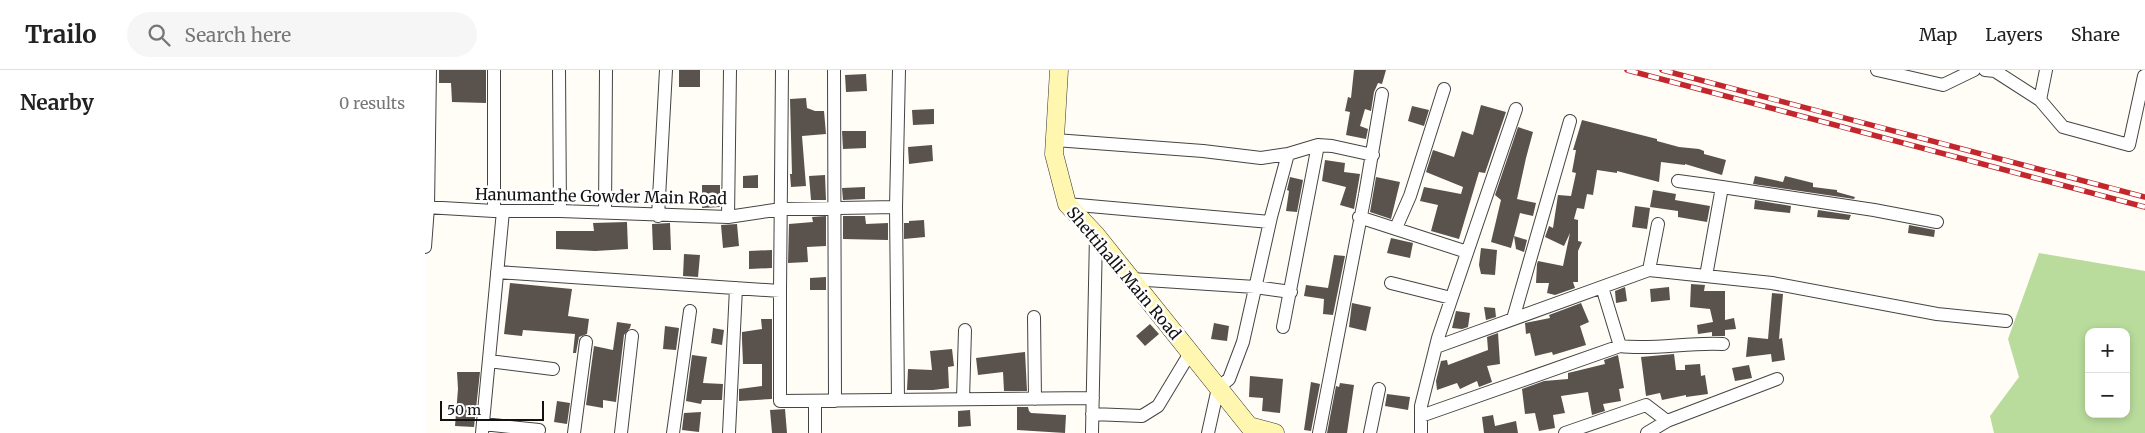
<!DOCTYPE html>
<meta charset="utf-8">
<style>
body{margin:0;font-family:Merriweather,serif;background:#f6f6f6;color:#222}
.controls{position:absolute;right:15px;bottom:15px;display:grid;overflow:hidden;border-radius:10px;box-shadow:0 2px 8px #0003}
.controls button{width:45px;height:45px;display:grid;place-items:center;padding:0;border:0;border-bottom:1px solid #e0e0e0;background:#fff;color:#222;font:25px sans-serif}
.scale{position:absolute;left:15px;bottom:12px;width:104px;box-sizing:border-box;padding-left:5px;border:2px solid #111;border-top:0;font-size:14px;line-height:18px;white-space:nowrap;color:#111;-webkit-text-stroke:4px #fff;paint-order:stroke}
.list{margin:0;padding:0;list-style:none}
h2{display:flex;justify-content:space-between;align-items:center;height:65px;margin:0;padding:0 20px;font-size:21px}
h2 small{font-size:16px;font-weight:400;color:#767676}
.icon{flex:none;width:28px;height:28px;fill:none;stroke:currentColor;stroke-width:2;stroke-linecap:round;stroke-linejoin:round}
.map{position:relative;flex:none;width:1720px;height:363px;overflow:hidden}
header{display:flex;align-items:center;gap:30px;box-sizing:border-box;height:70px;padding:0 25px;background:#fff;border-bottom:1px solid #e0e0e0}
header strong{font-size:24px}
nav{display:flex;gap:28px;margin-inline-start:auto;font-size:18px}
.search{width:350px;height:45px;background:#f6f6f6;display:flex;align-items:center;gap:12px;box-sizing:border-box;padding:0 18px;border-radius:28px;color:#767676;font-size:19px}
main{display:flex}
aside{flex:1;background:#fff}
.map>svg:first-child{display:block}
</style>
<header>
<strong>Trailo</strong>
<div class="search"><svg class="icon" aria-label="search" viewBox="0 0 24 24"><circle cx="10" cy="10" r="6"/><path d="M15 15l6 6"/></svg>Search here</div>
<nav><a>Map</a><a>Layers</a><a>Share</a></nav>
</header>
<main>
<aside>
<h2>Nearby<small>0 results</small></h2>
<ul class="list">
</ul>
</aside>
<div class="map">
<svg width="1720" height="363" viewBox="0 0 1720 363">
<rect width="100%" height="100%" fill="#fffdf5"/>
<!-- forest -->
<path fill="#b9dc9c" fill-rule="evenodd" d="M1614,183l106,18v162h-151l-4,-17 29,-39 -11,-38zM1664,262h37v82h-37z"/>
<!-- building -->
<path fill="#5a524d" d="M14,0h47v33l-34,-1 -1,-19h-12z
M254,0h21v17h-21z
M929,0h32l-4,14 -4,-1 -4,9 -3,19 -6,-2 -5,17 8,3 -2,10 -20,-4 4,-23 -5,-1 3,-14 3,1z
M441,4l1,17 -21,1 -1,-17z
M381,28l1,10 8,3h9l2,23 -24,2 4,50 -15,1 -1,-13h2l-2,-75z
M1056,35l25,7 -21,61 -6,-1 -20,67 -28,-8 7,-26 -18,-4 4,-14 37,7 2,-7 -37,-15 7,-22 21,7 8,-26 11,4z
M987,36l17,4 -5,16 -16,-5z
M509,39v15l-21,1 -1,-15z
M1157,50l75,19v2l22,6 20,2 5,2v3l22,6 -4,15 -37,-11v1l-24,-3 -2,20 -42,-11v2l-20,-3 -4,25 -6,-1 -3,15 -7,-1 -3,11 4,1v21l4,1 -4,9v31h-5l2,6 -20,7 -8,-2 2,-10h-13l1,-19 1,-3 25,5 7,-33 -6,13 -19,-9 4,-11 4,2 5,-33 13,1 5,-23 -4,-1 4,-22h-3z
M1093,57l15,5 -7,26 -9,41 19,4 -3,13 -13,-3 -9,35 -20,-6 10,-42 -6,-5z
M417,61h24v17l-23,1z
M507,75l1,16 -24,3 -1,-17z
M900,90l20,3 -1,9 16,2 -6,35 -14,-4 6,-18 -24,-6z
M333,105v13h-15v-12z
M400,105l1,25h-15l-2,-24z
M1330,106l28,6 2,-6 28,7v4l24,3v2l18,5 -1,2 -101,-15z
M865,107l13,3 -6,32 -11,-1 3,-20 -2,-1z
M951,107l24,5 -9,37 -21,-7z
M277,115h18v22l-18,1z
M440,117v12l-22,1 -1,-12z
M1228,120l23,4 -1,6 35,6 -3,16 -29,-5v-6l-28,-4z
M1330,130l36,6 -1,7 -36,-4z
M1210,136l15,2 -3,21 -15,-2z
M1393,140l33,5 -2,5 -32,-3z
M401,146v30l-19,1 1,15 -20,1 1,-39 24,-2 -1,-5z
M418,146h22l1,8 22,-1v17l-45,-1z
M499,150l1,17 -21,2v-16h5v-2z
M202,152l1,27 -33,2 -39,-2v-18h38l-1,-8z
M245,153l1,27h-18l-1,-26z
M312,154l2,22 -16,2 -2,-23z
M1484,155l26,5 -1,7 -26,-4z
M1089,166l13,4 -3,12 -8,-3z
M966,168l22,5 -3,15 -23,-5z
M1056,178l16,2 -2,25 -14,-1 -2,-9z
M347,180v18l-23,1v-18z
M259,184l16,1 -2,22 -15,-1z
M909,185l11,1 -12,59 -10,-1 1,-15 -20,-3 2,-11 22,3z
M401,207v13h-16v-12z
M85,213l62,6 -4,27 21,3 -2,15 -8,3 -3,16h-3l2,-19 -52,-4 -1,6 -18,-2z
M1266,214l14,1 -1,6h21v29l9,-2 2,11 -11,1v6h-13v-4l-14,2 -1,-9 16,-3 -3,-13 -20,-2z
M1200,217l2,14 -11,2 -1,-12z
M1244,217l1,13 -19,2 -1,-13z
M1347,223l11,1 -4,45 3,-1 3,22 -13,2 -1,-8 -25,3 2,-20 20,2z
M927,233l19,4 -5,24 -17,-4z
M1156,233l8,19 -9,4 6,19 -33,10 -1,-3 -17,4 -5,-23 -4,1 -1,-11 25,-5 -1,-3z
M1059,237l11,1 1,9 -10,3z
M1031,241l14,2 -2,14 -6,2 -10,-1z
M336,249h11v80l-33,2v-12l23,-3v-22h-19l-1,-24v-8l20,-3z
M192,252l14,2 -1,4 -6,7 -8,67 -13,-2v8l-17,-3 8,-59 19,4z
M789,253l15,3 -2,15 -16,-2z
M725,254l9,10 -14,12 -9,-10z
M240,256l14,2 -3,22 -13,-1z
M288,258l11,2 -2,15 -11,-2z
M1073,263l2,31 -13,2 5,16 -13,5 -2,-6 -17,8 -3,-6 -20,7 -1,-9 5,-20 6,-1 1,5 40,-15 -1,-13z
M527,279l2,17 -6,1 1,21 -16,2h-26l1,-21 24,1 -2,-19z
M600,282l2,39h-23l-1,-19 -25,3 -2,-17z
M1249,284l2,16h9v-5l15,-1 1,12 4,-1 3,19 -22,3v-2l-24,5 -2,-7 -14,3 -5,-39z
M267,285l15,2 -4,26 20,1 -1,16h-20l-1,4 -15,-3z
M1193,285l6,33 -5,1 2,12 -18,3 2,7 -13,4 -4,-23 -27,4 4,17 -12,2 2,13 -16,3 -4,-18 -10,1 -3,-25 22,-8 24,-2v-6l37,-9 -1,-4z
M1324,295l3,13 -17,3 -3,-13z
M32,302h23l-6,55 -19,-1 3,-37z
M825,306l33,3 -3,34 -18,-2 1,-13 -14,-1z
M886,312l9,2 -9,47 -7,-1z
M915,313l14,2 -7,48h-20l9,-47 3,1z
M962,324l23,3 -2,13 -23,-4z
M132,331l13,2 -3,21 -13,-2z
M592,337h11l1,4 2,2 35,2 -1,18 -48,-3z
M360,339l2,24h-15l-2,-23z
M545,340l1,16 -13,1v-16z
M276,342l-2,20 -17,-2 2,-17z
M1068,345l2,11 21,-5 2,12h-34l-2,-16z"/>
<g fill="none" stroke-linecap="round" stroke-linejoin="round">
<defs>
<path id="street" d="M134,0l1,141
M409,0l1,331
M1452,0l66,15 31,-15
M1560,0l10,1 45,29 23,27 66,18 15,-69
M1615,30l6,-30
M630,70l148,11 58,7 27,-4 30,-9 14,1 41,9
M1253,111l44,6
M642,134l203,18
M0,137l69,4h66l168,6 53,-8 115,-2
M69,141v-141
M180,143l1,-143
M233,146l8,-146
M303,147l2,-147
M934,147l108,35
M971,158l14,-32 34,-107
M0,177l3,-40 2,-137
M1224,200l9,-46
M72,202l283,19 2,-221
M1281,206l16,-89 152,23 63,12
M706,209l124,8 36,5
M966,213l60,15
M1177,217l18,59c34,4 68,-4 103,-2
M355,221v110l313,-3
M609,247l1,82
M1088,249l57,-198
M858,257l35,-182
M1011,277l213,-77 123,13 165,31 69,7
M64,291l64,8
M473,329l-2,-192 3,-137
M538,329l2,-69
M667,344l50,2 16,-10 32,-53
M996,346l199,-70
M58,354l56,6
M57,363l21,-222
M149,363l12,-91
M196,363l11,-97
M248,363l17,-122
M304,363l7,-145
M390,363v-32
M667,363l4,-198
M783,363l10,-45 11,-9 14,-37 28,-125 17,-63
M894,363l46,-238 17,-101
M945,363l9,-44
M996,363v-27l17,-68 78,-229
M1140,363l81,-28 21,16
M1222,363l20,-12 110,-42"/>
<path id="secondary" d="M634,0l-5,84 13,50 29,31 153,191 26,7"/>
</defs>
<!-- street casing -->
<use href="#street" stroke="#444" stroke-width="14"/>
<!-- secondary casing -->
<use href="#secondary" stroke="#333" stroke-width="19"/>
<!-- street -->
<use href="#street" stroke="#fff" stroke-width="12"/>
<!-- secondary -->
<use href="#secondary" stroke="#fff6b0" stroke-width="18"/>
<defs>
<path id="rail" d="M1202,0l518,137
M1237,0l483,127"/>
</defs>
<!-- rail casing -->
<use href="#rail" stroke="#c4262e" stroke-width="5.5"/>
<!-- rail -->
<use href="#rail" stroke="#fff" stroke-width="4" stroke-dasharray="11" stroke-linecap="butt"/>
</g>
<g text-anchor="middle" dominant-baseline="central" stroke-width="5" stroke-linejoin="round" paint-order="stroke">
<!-- street labels -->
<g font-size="16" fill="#111" stroke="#fff">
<text transform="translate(176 126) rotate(1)">Hanumanthe Gowder Main Road</text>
<text transform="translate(699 203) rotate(50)">Shettihalli Main Road</text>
</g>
</g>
</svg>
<div class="controls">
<button>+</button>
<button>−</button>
</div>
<div class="scale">50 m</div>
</div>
</main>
